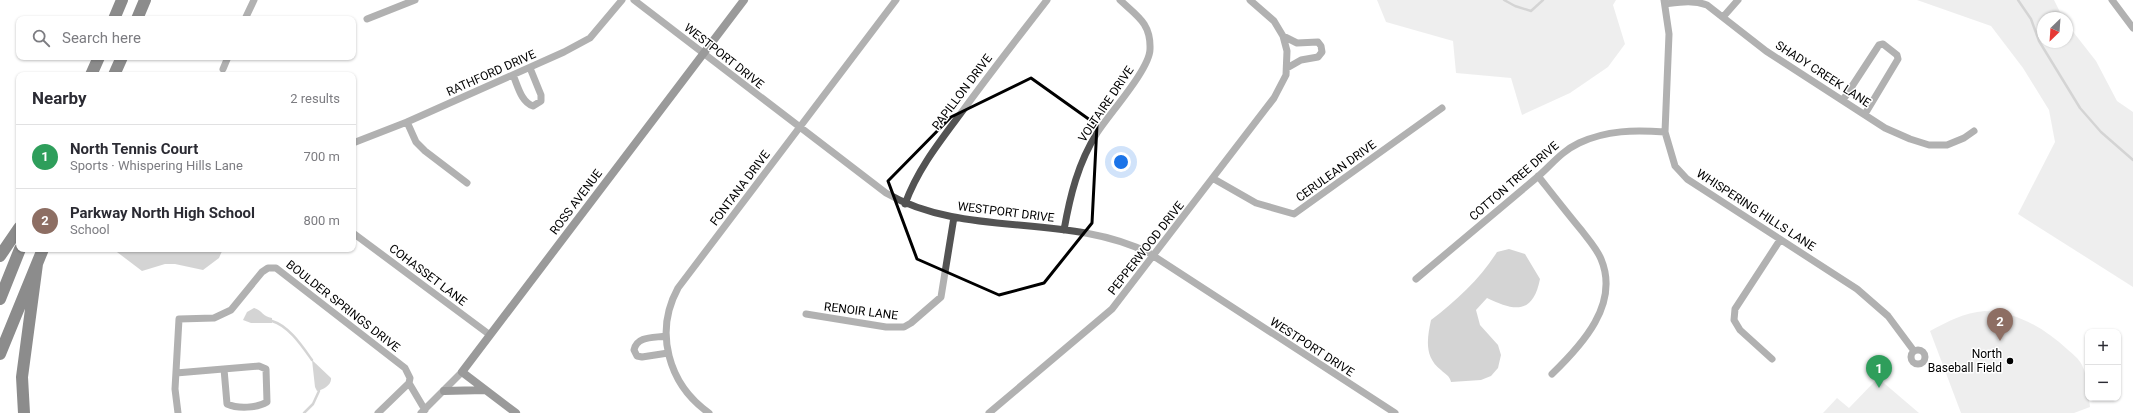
<!DOCTYPE html>
<meta charset="utf-8">
<style>
body{margin:0;font-family:Roboto,sans-serif;background:#f7f7f7;color:#2b2b33}
.controls{position:absolute;right:12px;bottom:12px;display:grid;overflow:hidden;border-radius:8px;box-shadow:0 1px 3px #0004}
.controls button{width:36px;height:36px;display:grid;place-items:center;padding:0;border:0;border-bottom:1px solid #e1e1e2;background:#fff;color:#2b2b33;font:20px sans-serif}
.compass{position:absolute;left:2037px;top:12px;width:36px;height:36px;border-radius:50%;background:#fff;box-shadow:0 1px 3px #0004;rotate:205deg}
.you{position:absolute;left:1121px;top:162px;width:14px;height:14px;margin:-10px;border:3px solid #fff;border-radius:50%;background:#1a73e8;box-shadow:0 0 0 6px #1a73e833}
.badge{display:grid;place-items:center;width:26px;height:26px;border-radius:50%;background:#000;color:#fff;font-size:13px;font-weight:700}
.pin{position:absolute;translate:-50% -33px;filter:drop-shadow(0 1px 2px #0008)}
.pin::after{content:'';position:absolute;top:21px;width:14px;height:12px;background:inherit;clip-path:polygon(0 0,100% 0,50% 100%)}
.list{margin:0;padding:0;list-style:none}
h2{display:flex;justify-content:space-between;align-items:center;height:52px;margin:0;padding:0 16px;font-size:17px}
h2 small{font-size:13px;font-weight:400;color:#7c7c81}
.list li{display:grid;grid-template-columns:26px 1fr auto;gap:12px;align-items:center;box-sizing:border-box;height:64px;padding:0 16px;border-top:1px solid #e1e1e2}
.list b{display:block;font-size:15px;white-space:nowrap}
.list p{margin:0;font-size:13px;white-space:nowrap;color:#7c7c81}
.list em{font-size:13px;font-style:normal;color:#7c7c81}
.icon{flex:none;width:22px;height:22px;fill:none;stroke:currentColor;stroke-width:2;stroke-linecap:round;stroke-linejoin:round}
.map{position:relative;flex:none;width:2133px;height:413px;overflow:hidden}
.search{position:absolute;background:#fff;box-shadow:0 1px 3px #0004;left:16px;top:16px;width:340px;height:44px;display:flex;align-items:center;gap:10px;box-sizing:border-box;padding:0 14px;border-radius:8px;color:#7c7c81;font-size:15px}
.panel{position:absolute;background:#fff;box-shadow:0 1px 3px #0004;left:16px;top:72px;width:340px;height:180px;border-radius:8px}
.map>svg:first-child{display:block}
</style>
<div class="map">
<svg width="2133" height="413" viewBox="0 0 2133 413">
<rect width="100%" height="100%" fill="#fff"/>
<!-- green -->
<path fill="#dadada" d="M1377,0h239l-3,5 12,39 -17,23 -38,26 -48,22 -11,-37 -55,-5 -3,-32 -67,-19z
M1917,0h137l9,18h-20v24h24v-18l29,37 21,40 16,11v175l-115,-73 37,-72 -6,-32 -26,-42 -32,-42z
M1985,311c32,1 59,17 82,38 6,5 12,10 15,16 6,12 6,29 8,42l-16,6h-113l-31,-82c19,-10 33,-18 55,-20z
M1878,378l41,35h-96l14,-15 12,10z"/>
<!-- water -->
<path fill="#a1a1a1" d="M113,249h110l-4,9 -16,12 -28,-6h-10l-23,7z
M1509,249l16,5 15,25c-7,36 -26,32 -53,19l-11,12 4,15 18,20 3,10 -3,13 -7,8 -10,4 -30,2c-1,-6 -6,-8 -10,-12 -17,-13 -14,-31 -10,-50 25,-19 49,-41 66,-68z
M254,308c8,2 9,9 18,10v5h-21l-8,-3 4,-8z
M312,360l19,18c1,7 -8,12 -14,13l-2,-4z"/>
<g fill="none" stroke-linecap="round" stroke-linejoin="round">
<!-- stream -->
<path stroke="#a1a1a1" stroke-width="2.5" d="M1504,0l11,6 16,5 12,-11
M2018,0l13,19 8,22 41,67 21,24 32,28
M272,321c17,5 30,25 40,39
M304,413l9,-9 6,-13"/>
<!-- street -->
<path stroke="#535353" stroke-width="7" d="M634,0l252,193c79,46 181,19 263,60l246,160
M1664,0l5,34 -4,98 10,34 12,13 170,110 31,27 26,35
M2112,0l21,28
M1665,4c16,-2 28,-4 42,1l59,46 119,77 25,11 19,6h18l17,-7 10,-7
M1723,17l15,-17
M245,19l9,-19
M367,19l48,-19
M1283,36l14,7 21,-1 3,4 1,6 -4,5 -17,3 -14,8
M223,69l5,-12
M513,75c5,11 8,27 20,31l8,-5v-6l-11,-27
M1843,100l36,-55 4,-1 14,11 1,4 -33,55
M407,122l9,20 9,9 42,32
M353,143l54,-21 157,-70 26,-14 32,-38
M1538,176c15,19 29,37 44,55 6,8 15,18 19,28 19,45 -19,86 -49,115
M1214,179l42,24 38,11 148,-106
M905,204c13,-36 36,-64 59,-95 27,-37 55,-73 83,-109
M1064,230c6,-34 14,-67 33,-97 12,-19 53,-64 53,-84 1,-26 -13,-33 -30,-49
M353,233l137,102
M1416,279c39,-33 79,-66 119,-100 15,-12 25,-27 44,-36 28,-13 55,-13 86,-11
M806,314l80,13h18l7,-4 30,-26 13,-80
M666,336c-13,2 -29,0 -32,14l3,6 5,1 26,-4
M1911 357a7 7 0 1 1 14 0a7 7 0 1 1-14 0Z
M1772,359l-32,-29 -6,-10 1,-11 45,-69
M176,373l83,-7 7,3 1,33c-10,6 -29,7 -40,2l-3,-35
M409,383l16,27
M178,413l-3,-24 4,-70 35,-1 17,-8 31,-38 6,-4h8l129,100 5,10 -1,5 -31,30
M421,413l41,-41
M709,413c-41,-29 -55,-81 -31,-125l218,-288
M989,413l123,-104 162,-211 12,-23 1,-24 -4,-15 -9,-15 -24,-21"/>
<!-- secondary -->
<path stroke="#202020" stroke-width="8" d="M444,391l41,-1
M516,413l-54,-41 282,-372"/>
<!-- highway -->
<path stroke="#000" stroke-width="12" d="M114,19l8,-19
M137,19l8,-19
M91,75l8,-18
M114,75l8,-18
M0,256l19,-28
M0,299l20,-50
M0,354l43,-105
M24,413l-2,-36 15,-113"/>
</g>
<!-- marked area -->
<path d="M0 0H2133V413H0ZM1031,78l66,47 -5,98 -48,60 -45,12 -82,-36 -29,-78 63,-64z" fill="#fff" fill-opacity=".55" fill-rule="evenodd"/>
<path fill="none" stroke="#000" stroke-width="3" stroke-linejoin="round" d="M1031,78l66,47 -5,98 -48,60 -45,12 -82,-36 -29,-78 63,-64z"/>
<!-- markers -->
<circle fill="#000" stroke="#fff" stroke-width="1.5" cx="2010" cy="361" r="4"/>
<g text-anchor="middle" dominant-baseline="central" stroke-width="3" stroke-linejoin="round" paint-order="stroke">
<!-- street labels -->
<g font-size="12" fill="#000" stroke="#fff">
<text transform="translate(724 56) rotate(38)">WESTPORT DRIVE</text>
<text transform="translate(491 73) rotate(-24)">RATHFORD DRIVE</text>
<text transform="translate(1823 74) rotate(33)">SHADY CREEK LANE</text>
<text transform="translate(962 92) rotate(-53)">PAPILLON DRIVE</text>
<text transform="translate(1106 104) rotate(-56)">VOLTAIRE DRIVE</text>
<text transform="translate(1336 171) rotate(-36)">CERULEAN DRIVE</text>
<text transform="translate(1514 181) rotate(-41)">COTTON TREE DRIVE</text>
<text transform="translate(740 188) rotate(-53)">FONTANA DRIVE</text>
<text transform="translate(576 202) rotate(-53)">ROSS AVENUE</text>
<text transform="translate(1756 210) rotate(33)">WHISPERING HILLS LANE</text>
<text transform="translate(1006 212) rotate(7)">WESTPORT DRIVE</text>
<text transform="translate(1146 248) rotate(-52)">PEPPERWOOD DRIVE</text>
<text transform="translate(428 275) rotate(37)">COHASSET LANE</text>
<text transform="translate(343 306) rotate(38)">BOULDER SPRINGS DRIVE</text>
<text transform="translate(861 311) rotate(7)">RENOIR LANE</text>
<text transform="translate(1312 347) rotate(33)">WESTPORT DRIVE</text>
</g>
<!-- poi labels -->
<g font-size="12" fill="#000" stroke="#fff" text-anchor="end">
<text x="2002" y="354">North<tspan x="2002" dy="14">Baseball Field</tspan></text>
</g>
</g>
</svg>
<div class="controls">
<button>+</button>
<button>−</button>
</div>
<svg class="compass" viewBox="-18 -18 36 36"><path d="M0-13l5 13h-10z" fill="#e53935"/><path d="M0 13l5-13h-10z" fill="#7c7c81"/></svg>
<div class="you"></div>
<div class="pin badge" style="left:1879px;top:388px;background:#2e9e5b">1</div>
<div class="pin badge" style="left:2000px;top:341px;background:#8d6e63">2</div>
<div class="search"><svg class="icon" aria-label="search" viewBox="0 0 24 24"><circle cx="10" cy="10" r="6"/><path d="M15 15l6 6"/></svg>Search here</div>
<section class="panel">
<h2>Nearby<small>2 results</small></h2>
<ul class="list">
<li><span class="badge" style="background:#2e9e5b">1</span><div><b>North Tennis Court</b><p>Sports · Whispering Hills Lane</p></div><em>700 m</em></li>
<li><span class="badge" style="background:#8d6e63">2</span><div><b>Parkway North High School</b><p>School</p></div><em>800 m</em></li>
</ul>
</section>
</div>
